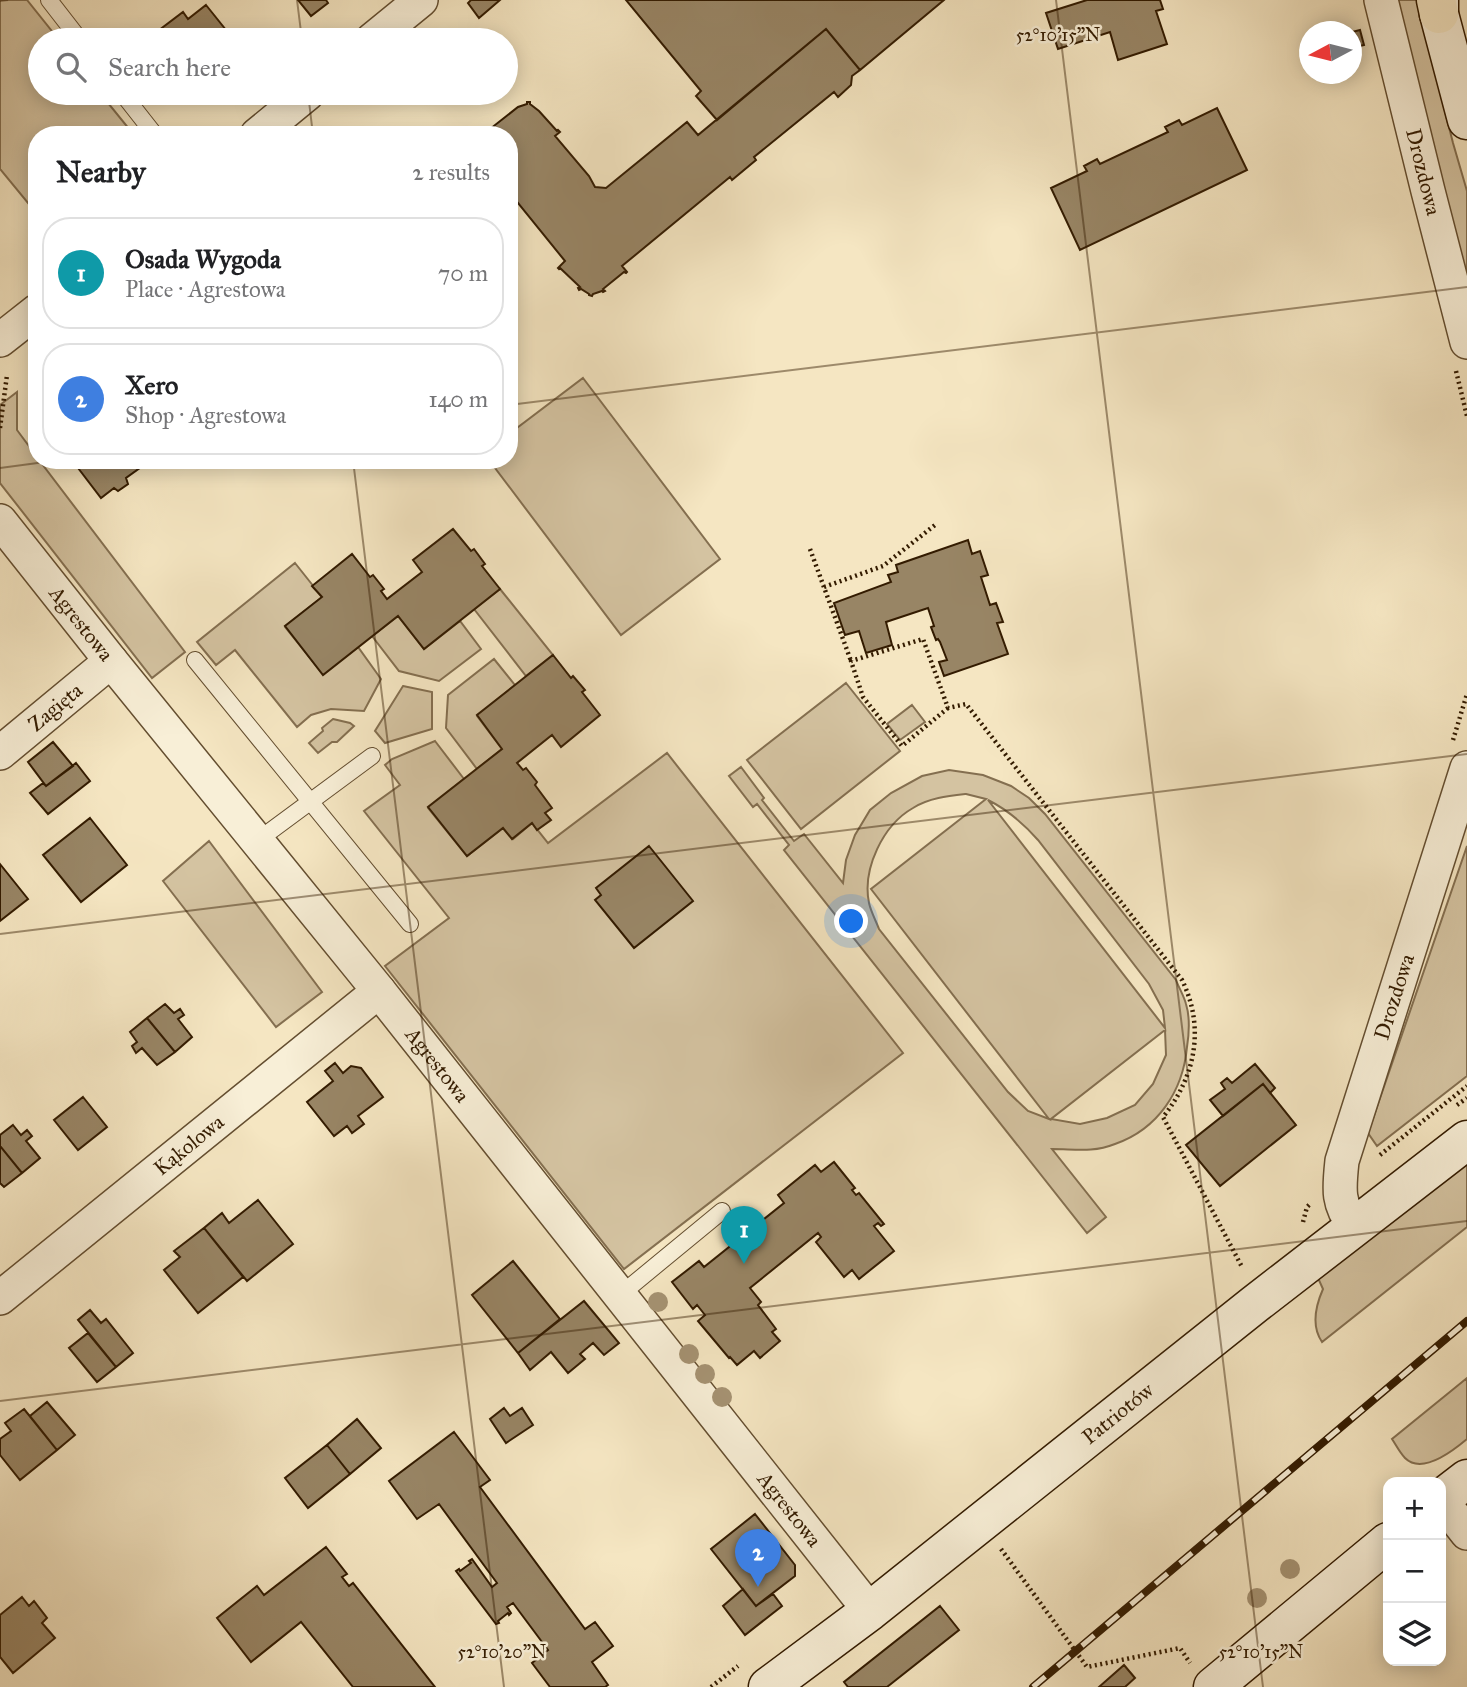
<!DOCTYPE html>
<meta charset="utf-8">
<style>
body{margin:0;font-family:"IM FELL Great Primer",serif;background:#f2f2f2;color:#202124}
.controls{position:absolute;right:21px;bottom:21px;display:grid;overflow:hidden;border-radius:14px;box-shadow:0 4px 18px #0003}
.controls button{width:63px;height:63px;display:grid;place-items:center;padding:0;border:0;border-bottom:2px solid #e0e0e0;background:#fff;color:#202124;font:35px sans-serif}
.compass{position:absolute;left:1299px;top:21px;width:63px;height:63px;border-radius:50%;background:#fff;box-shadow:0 4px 18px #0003;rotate:263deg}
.you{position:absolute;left:852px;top:922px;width:24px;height:24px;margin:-18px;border:5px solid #fff;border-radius:50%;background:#1a73e8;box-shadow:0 0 0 10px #1a73e833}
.badge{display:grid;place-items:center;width:46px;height:46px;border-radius:50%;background:#8f2418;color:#fff;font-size:23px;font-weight:700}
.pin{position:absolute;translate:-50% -58px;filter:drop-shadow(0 2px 4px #0008)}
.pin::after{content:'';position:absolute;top:37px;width:24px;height:21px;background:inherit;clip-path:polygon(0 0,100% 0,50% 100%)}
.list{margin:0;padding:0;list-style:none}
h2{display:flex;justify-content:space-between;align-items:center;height:91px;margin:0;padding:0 28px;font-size:30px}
h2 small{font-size:23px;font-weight:400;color:#757577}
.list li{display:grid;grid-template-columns:46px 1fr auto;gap:21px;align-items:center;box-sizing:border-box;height:112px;margin:0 14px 14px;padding:0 14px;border:2px solid #e0e0e0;border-radius:28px}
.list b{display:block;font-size:26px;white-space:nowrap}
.list p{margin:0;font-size:23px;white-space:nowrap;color:#757577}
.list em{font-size:23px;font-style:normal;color:#757577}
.icon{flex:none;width:38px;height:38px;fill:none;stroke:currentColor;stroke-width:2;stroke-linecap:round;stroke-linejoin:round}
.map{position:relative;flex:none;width:1467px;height:1687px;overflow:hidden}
.search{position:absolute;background:#fff;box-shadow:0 4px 18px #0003;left:28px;top:28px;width:490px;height:77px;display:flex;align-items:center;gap:18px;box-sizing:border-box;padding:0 24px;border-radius:38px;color:#757577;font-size:26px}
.panel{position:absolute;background:#fff;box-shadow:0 4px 18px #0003;left:28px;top:126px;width:490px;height:343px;border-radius:28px}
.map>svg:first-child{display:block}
</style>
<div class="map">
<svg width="1467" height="1687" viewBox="0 0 1467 1687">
<rect width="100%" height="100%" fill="#f5e6c2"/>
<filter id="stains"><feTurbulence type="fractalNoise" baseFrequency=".00286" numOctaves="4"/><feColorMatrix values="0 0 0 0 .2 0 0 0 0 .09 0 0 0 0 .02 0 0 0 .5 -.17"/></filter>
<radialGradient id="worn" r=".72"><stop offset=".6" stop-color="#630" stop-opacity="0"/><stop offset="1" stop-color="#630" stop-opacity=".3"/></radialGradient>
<!-- green -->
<path fill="#d4c3a1" stroke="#846f50" stroke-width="2" fill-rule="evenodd" d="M0,0h27l32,40h-19v53h60l34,42h-97v79l-37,-45z
M1396,0h21l36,143 14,48v94z
M583,378l137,181 -99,76 -132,-175h20v-26z
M17,392v38l20,27v3h2l146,192 -33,26 -152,-195v-78z
M295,563l27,34 -37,30 38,47 35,-27 23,32 -17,32 -33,-2 -20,6 -14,12 -62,-77 -19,15 -19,-23z
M500,589l53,66 -27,21 -52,-67z
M398,616l26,33 36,-28 21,28 -42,32 -40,-10 -27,-35z
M494,659l21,26 -38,31 25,33 -25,20 -31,-41 2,-33z
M846,683l54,68 -99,78 -54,-69z
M403,686l29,6v37l-47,14 -10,-12z
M912,705l13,17 -25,18 -13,-16z
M333,719l17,4 4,3 -17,16h-5l-14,11 -9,-10 14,-12 -1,-3z
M435,741l29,38 -36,29 39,48 36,-28 10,11 19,-16 16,20 119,-90 236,300 -279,216 -239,-303 64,-48 -85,-107 36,-26 -15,-20 7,-6z
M741,767l23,31 -2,2 32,41 10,-7 39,49 3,-23 9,-25 15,-25 21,-17 31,-17 27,-6 34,5 28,11 18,12 16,16 131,166c3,8 8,16 10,24 4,13 3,30 1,43 -4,44 -29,82 -72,97 -23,9 -40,5 -63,5l54,68 -19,16 -303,-383 5,-5 -32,-41 -4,3 -24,-31zM966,794l20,5 -115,90 178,230 -21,-8 -20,-19 -129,-163c-3,-8 -8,-17 -10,-26 -7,-34 14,-78 44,-95 16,-10 35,-12 53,-14zM988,800c20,10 35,23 50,40l111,144 14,26 2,18zM1165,1030l1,25 -13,29 -18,21 -28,13 -27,6 -29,-5z
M209,841l113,151 -46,35 -113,-146z
M1467,846v230l-90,70 -9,-13z
M1467,1163v64l-145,115c-11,-16 -6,-37 1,-53l-5,-11z
M1467,1378v61c-13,11 -45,36 -62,19 -5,-5 -9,-13 -13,-19z"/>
<!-- building -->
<path fill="#988565" stroke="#331b00" stroke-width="2" d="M298,0h28l2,3 -17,13z
M471,0h29l-21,18 -11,-15z
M626,0h318l-84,70 -34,-41 -109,91 -21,-24 5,-5z
M1087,0h73l3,9 -7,2 11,33 -49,16 -8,-28 -52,17 -12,-36z
M206,5l20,25 -14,10h-66l37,-28 5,7z
M826,29l34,41 -8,6 -1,9 -13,12 -4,-5 -80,65 2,3 -24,20 -2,-3 -108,89 5,6 -1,1 -2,-1 -21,17 2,2 -2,1 -1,-1 -9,3 -1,2 -3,-1v-1l-8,-5 -2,1 -1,-2 2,-1 -20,-19 -1,1 -1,-1 7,-7 -56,-69v-57h-17l2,-2 -4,-4 28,-22 9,-3v-2h3v2l9,7 18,20 1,-1 2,2 -5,4 34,40 6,11 11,1 81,-66 11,13z
M1360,30l4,15 -12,3v-16z
M1217,108l30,62 -167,80 -29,-62 36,-17 -3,-5 13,-7 3,5 68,-32 -3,-5 14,-7 3,5z
M80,460h60l4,5 -18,13 2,6 -10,7 -4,-3 -13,10 -26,-34z
M453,529l18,22 3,-2 11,15 -3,2 18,23 -76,60 -26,-33 -75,59 -38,-49 37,-29 -10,-11 40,-32 18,23 3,-2 11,14 -3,2 6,8 35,-27 -9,-12z
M968,540l4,14 8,-3 8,24 -7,2 9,28 6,-2 7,19 -6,1 11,31 -64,22 -5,-14 8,-2 -7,-18 -2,-3 -2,1 -5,-13 3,-1 -6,-18 -42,14 6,23 -26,8 -7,-22 -14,4 -11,-32 57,-21 -3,-7 10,-3 -2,-7z
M553,655l18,23 2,-2 12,14 -3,2 18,23 -39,32 -9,-12 -35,28 6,7 3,-2 11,14 -2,3 17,23 -7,5 6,7 -14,10 -5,-7 -20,16 -9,-11 -36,28 -39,-49 74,-58 -25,-34z
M53,742l20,24 -27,20 -18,-24z
M76,763l14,18 -42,33 -18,-21 13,-10 3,3z
M90,818l37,47 -46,37 -38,-47z
M649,846l44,55 -59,47 -39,-48 6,-5 -5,-7z
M0,864l28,35 -28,22z
M165,1004l9,9 6,-4 4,6 -6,4 14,18 -17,15 -28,-34z
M147,1018l28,34 -18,13 -15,-17 -6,5 -4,-7 5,-4 -7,-10z
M335,1063l8,10 8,-7 10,2 22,29 -25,19 6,8 -12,9 -5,-7 -13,10 -27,-34 26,-21 -8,-10z
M1255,1064l20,24 -5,5 -7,-9 -40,32 -13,-16 15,-11 -4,-6 6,-5 5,5z
M1263,1084l33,41 -76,61 -34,-41z
M83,1097l24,30 -29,23 -24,-30z
M13,1125l8,10 6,-5 5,6 -6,5 14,17 -18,15 -22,-27v-11z
M0,1146l22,27 -18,14 -4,-4z
M834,1162l21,26 -3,2 4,5 3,-2 25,31 -3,2 -3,-3 -4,3 20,25 -35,28 -7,-9 -8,7 -28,-35 5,-5 -3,-4 -68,55 11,14 -3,3 18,24 -4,3 8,9 -20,17 -6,-7 -17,14 -7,-8 -1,1 -31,-37 7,-6 -8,-10 -4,4 -21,-27 27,-21 5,6 80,-64 -6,-8 37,-30 6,7z
M258,1200l35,44 -46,37 -43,-53 18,-15 7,10z
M204,1228l39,49 -45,36 -34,-43 16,-13 -6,-6z
M513,1261l47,58 -42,34 -46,-58z
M584,1301l35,42 -15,12 -11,-12 -13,11 5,5 -17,14 -17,-21 -21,18 -12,-17z
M90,1310l11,13 5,-4 27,34 -17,14 -38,-47z
M88,1333l28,34 -19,15 -28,-34z
M47,1402l28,33 -18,15 -27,-34z
M504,1408l6,8 12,-8 11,17 -27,18 -16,-24z
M24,1409l33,41 -37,30 -20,-25v-16l11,-8 -6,-8z
M357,1419l24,29 -31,26 -23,-29z
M454,1432l36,48 -10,7 105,142 10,-7 18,24 -21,16 16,23 -3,2h-55l-18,-24 16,-13 -35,-47 -6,4 4,6 -2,2 -1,-2 -10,8 1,2 -3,1 -40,-53 3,-2 1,2 11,-8 -2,-2 3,-2 20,28 5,-4 -58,-79 -22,15 -28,-38z
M327,1445l23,29 -42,34 -23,-30z
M755,1514l40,51v11l-39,30 -45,-57z
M326,1547l21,27 -5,3 7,9 4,-3 82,104h-82l-52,-65 -50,40 -34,-44 40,-32 7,9z
M743,1589l13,17 17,-12 9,12 -37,29 -22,-29z
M22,1597l7,9 5,-5 13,17 -5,5 13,15 -42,35 -13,-16v-42z
M940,1606l19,24 -72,57h-39l-4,-5z
M1124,1665l11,13 -10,9h-26z"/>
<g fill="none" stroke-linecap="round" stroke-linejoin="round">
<defs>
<path id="lane" d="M49,0l31,40
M122,93l33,42
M195,660l215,264
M257,841l115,-85
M620,1295l102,-84"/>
<g id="street">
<path id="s1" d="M1381,0l47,191 39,151"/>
<path d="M372,40l49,-40"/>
<path d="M257,135l51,-42"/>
<path d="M0,340l37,-29"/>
<path id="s2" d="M0,521l111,140 268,330 491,620"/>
<path id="s3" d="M0,753l111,-92"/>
<path id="s4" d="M1355,1227c-18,-23 -16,-38 -13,-66l125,-393"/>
<path id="s5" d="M0,1298l379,-307"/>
<path d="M1441,1500l26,33"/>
</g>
<g id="secondary">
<path d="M1439,0v14l28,106"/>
<path d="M1441,1499l26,-20"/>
<path id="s6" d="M768,1687l102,-76 385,-307 212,-164"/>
<path d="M1213,1687l175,-145"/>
</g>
<path id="highway" d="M1436,0l3,14"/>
</defs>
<!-- lane casing -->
<use href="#lane" stroke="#644e30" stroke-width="18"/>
<!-- street casing -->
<use href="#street" stroke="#644e30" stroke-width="36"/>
<!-- secondary casing -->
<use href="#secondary" stroke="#331b00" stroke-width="41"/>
<!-- highway casing -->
<use href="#highway" stroke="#331b00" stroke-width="41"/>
<!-- path -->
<path stroke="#331b00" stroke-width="4.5" stroke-dasharray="2 3.5" stroke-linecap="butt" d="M1456,371l11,45
M0,428l7,-53
M810,549l41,112
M824,587l59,-21 52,-41
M948,708l-46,38 -39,-49 -12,-36 72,-22 25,69 18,-4 216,276c23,47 14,96 -19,137l79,150
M1453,740l14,-46
M1457,1105l10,-7
M1380,1155l87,-69
M1303,1222l4,-15 3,-3
M1001,1549l86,118 93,-19 10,15
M711,1687l27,-21"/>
<!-- lane -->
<use href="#lane" stroke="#f8efd7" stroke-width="16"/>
<!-- street -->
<use href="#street" stroke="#f8efd7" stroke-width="33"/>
<!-- secondary -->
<use href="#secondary" stroke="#f8efd7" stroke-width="38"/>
<!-- highway -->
<use href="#highway" stroke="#f5e6c2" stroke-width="38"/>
<defs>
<path id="rail" d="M1033,1687l434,-366"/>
</defs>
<!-- rail casing -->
<use href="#rail" stroke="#331b00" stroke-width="8"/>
<!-- rail -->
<use href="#rail" stroke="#f8efd7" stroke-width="5" stroke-dasharray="16" stroke-linecap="butt"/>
</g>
<!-- trees -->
<g fill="#a59272">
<circle cx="658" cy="1302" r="10"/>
<circle cx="689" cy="1354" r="10"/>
<circle cx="705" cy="1374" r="10"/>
<circle cx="722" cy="1397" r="10"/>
<circle cx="1290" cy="1569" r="10"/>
<circle cx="1257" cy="1598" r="10"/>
</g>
<!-- ticks -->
<path fill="none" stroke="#331b00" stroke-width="2" stroke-opacity="0.45" d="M297,0l5,40M1056,0l207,1687M0,1l8,-1M308,93l5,42M509,405l958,-118M353,460l151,1227M0,468l60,-8M0,934l1467,-180M0,1401l1467,-180"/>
<g text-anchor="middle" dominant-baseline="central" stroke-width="5" stroke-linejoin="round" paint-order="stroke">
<!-- street labels -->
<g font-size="21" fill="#331b00" stroke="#f8efd7">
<text stroke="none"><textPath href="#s1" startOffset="177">Drozdowa</textPath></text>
<text stroke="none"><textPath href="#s2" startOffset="131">Agrestowa</textPath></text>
<text stroke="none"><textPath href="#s3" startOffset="72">Zagięta</textPath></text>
<text stroke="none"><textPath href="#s4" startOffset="242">Drozdowa</textPath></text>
<text stroke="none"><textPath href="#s2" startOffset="698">Agrestowa</textPath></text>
<text stroke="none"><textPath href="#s5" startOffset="243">Kąkolowa</textPath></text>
<text stroke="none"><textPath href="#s6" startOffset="444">Patriotów</textPath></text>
<text stroke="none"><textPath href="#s2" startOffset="1265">Agrestowa</textPath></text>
</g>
</g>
<g font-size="18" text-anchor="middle" fill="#331b00" stroke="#f8efd7" stroke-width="5" stroke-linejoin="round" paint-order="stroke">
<text x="1058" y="41">52°10'15"N</text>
<text x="502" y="1658">52°10'20"N</text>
<text x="1261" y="1658">52°10'15"N</text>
</g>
<rect width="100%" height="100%" filter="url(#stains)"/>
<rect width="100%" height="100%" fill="url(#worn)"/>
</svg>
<div class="controls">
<button>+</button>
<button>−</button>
<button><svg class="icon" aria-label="layers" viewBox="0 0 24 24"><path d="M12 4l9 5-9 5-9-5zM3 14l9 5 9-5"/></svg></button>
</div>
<svg class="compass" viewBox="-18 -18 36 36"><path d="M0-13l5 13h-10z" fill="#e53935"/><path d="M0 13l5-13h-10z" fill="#757577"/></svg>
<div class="you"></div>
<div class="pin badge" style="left:744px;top:1264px;background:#0f9aa8">1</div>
<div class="pin badge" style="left:758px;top:1587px;background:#3f7fe0">2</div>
<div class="search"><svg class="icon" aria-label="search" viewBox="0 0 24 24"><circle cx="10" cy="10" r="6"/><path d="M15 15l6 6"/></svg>Search here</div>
<section class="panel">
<h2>Nearby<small>2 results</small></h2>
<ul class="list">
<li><span class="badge" style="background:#0f9aa8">1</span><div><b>Osada Wygoda</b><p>Place · Agrestowa</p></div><em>70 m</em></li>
<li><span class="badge" style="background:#3f7fe0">2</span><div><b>Xero</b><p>Shop · Agrestowa</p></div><em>140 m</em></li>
</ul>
</section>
</div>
